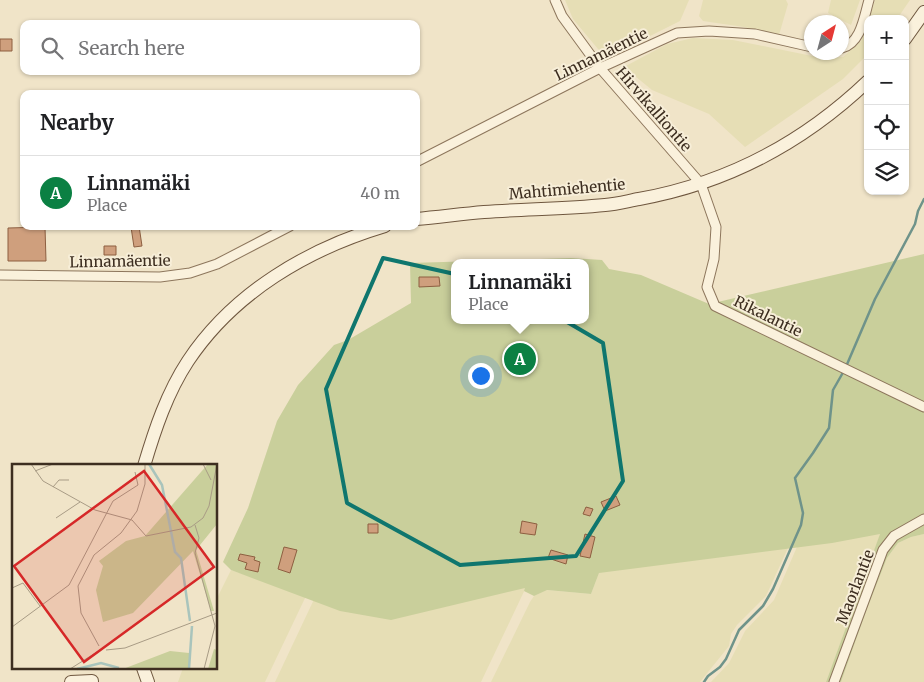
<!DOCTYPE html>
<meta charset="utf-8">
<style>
body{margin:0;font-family:Merriweather,serif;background:#f6f6f6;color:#202124}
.controls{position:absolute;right:15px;top:15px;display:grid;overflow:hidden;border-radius:10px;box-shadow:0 1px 4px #0004}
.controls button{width:45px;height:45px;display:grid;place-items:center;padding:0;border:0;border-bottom:1px solid #e0e0e0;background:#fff;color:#202124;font:25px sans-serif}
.compass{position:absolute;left:804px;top:15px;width:45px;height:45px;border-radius:50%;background:#fff;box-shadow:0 1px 4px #0004;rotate:36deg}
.you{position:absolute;left:480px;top:375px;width:18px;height:18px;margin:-12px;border:4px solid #fff;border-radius:50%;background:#1a73e8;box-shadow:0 0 0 8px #1a73e833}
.badge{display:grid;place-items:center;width:32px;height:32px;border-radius:50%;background:#0b8043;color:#fff;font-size:16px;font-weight:700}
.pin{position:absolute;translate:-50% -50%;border:2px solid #fff;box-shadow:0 1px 5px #0006}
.popup{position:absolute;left:451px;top:259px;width:138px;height:65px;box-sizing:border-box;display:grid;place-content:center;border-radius:10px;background:#fff;filter:drop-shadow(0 1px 4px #0005);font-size:16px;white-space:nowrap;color:#757577}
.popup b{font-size:19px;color:#202124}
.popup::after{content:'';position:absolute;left:50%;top:100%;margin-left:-10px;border:10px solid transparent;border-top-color:#fff}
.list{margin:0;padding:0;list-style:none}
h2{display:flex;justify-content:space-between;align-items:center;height:65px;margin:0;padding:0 20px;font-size:21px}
h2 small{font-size:16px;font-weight:400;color:#757577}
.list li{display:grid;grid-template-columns:32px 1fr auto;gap:15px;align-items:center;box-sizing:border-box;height:75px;padding:0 20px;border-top:1px solid #e0e0e0}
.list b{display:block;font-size:19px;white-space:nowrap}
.list p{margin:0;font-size:16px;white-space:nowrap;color:#757577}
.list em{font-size:16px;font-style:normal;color:#757577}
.icon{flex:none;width:28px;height:28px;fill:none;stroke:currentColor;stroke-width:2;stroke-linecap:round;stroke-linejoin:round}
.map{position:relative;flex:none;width:924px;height:682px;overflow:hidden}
.search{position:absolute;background:#fff;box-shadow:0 1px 4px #0004;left:20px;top:20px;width:400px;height:55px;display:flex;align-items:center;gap:12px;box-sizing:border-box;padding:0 18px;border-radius:10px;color:#757577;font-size:19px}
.panel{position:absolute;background:#fff;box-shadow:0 1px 4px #0004;left:20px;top:90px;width:400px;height:140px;border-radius:10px}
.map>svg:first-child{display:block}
</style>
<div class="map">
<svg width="924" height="682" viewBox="0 0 924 682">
<rect width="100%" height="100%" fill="#f0e4c8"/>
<!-- farmland -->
<path fill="#e6deb5" d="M565,0h124l-9,21 -70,35 -12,-7 -25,-30z
M703,0h83l2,4 -9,31 -35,-8 -41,-6 -4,-5z
M831,0h29l-9,25 -23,-12z
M875,0h35l-13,19h-28z
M868,21v33l-25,25 -98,68 -36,-33 -57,-24 -28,-23 43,-23 26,-6 40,2 89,18 21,-1 18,-16z
M884,516l-4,19 -54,147h-115l18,-19 16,-32 29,-31 35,-81z
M799,524l-33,72 -29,29 -6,9 -2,12 -29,36h-209l39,-80 4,-6 12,-6 45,4 11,-29z
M924,534v148h-83l26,-73 20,-51 11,-15 13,-6z
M547,543l-66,139h-206l59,-125z
M327,552l-62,130h-87l5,-14h33v-68l15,-30 35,12z"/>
<!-- green -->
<path fill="#c9cf9b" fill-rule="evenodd" d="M924,254v280l-13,3 -13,6 -11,15 -20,51 -26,73h-15l54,-148 -48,9 -233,30 -8,21 -44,-4 -13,6 -10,-5 1,-3 -134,32 -51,-9 -109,-41 -8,-8 25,-54 29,-87 21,-36 36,-40 14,-5 63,-37 -1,-40 161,-5 31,2 7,9 32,6 68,29zM455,263h130v57h-130z"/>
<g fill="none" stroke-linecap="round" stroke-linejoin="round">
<!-- stream -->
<path stroke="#6f938a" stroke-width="2.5" d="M704,682l4,-6 12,-9 6,-8 13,-29 24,-24 10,-17 28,-64 2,-12 -8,-35 18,-25 16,-25 4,-38 12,-21 30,-70 40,-75 3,-13 6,-12"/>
</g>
<!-- building -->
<path fill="#cf9f7d" stroke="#8d5f41" d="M0,39h12v12h-12z
M139,226l3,20 -8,1 -3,-20z
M45,227l1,34h-38v-33z
M104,246h12v9h-12z
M419,277h20l1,9 -21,1z
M616,496l4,9 -15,6 -4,-9z
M586,507l7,2 -3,7 -7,-2z
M522,521l15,3 -2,11 -15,-2z
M368,524h10v9h-10z
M585,534l10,3 -5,21 -10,-2z
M284,547l13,3 -7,23 -12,-4z
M551,550l17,5 -2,9 -18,-6z
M240,554l15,3 -1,3 6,2 -2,10 -13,-3 2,-6 -9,-3z"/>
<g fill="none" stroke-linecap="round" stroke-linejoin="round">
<defs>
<path id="minor" d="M555,0l7,16 38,52 101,116 15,43 -2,32 -7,28 8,19 209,101
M842,48c19,-5 22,-31 27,-48
M416,162l184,-94 77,-35 32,-2 46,3 57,13
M0,275l160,2 30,-4 27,-9 73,-38
M834,682l49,-132 11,-14 30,-17"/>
<path id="secondary" d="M905,39l19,-27
M416,219c23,-2 45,-5 68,-7 40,-3 81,-3 121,-7 12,-1 23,-4 34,-6 89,-16 164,-56 229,-118
M144,466c11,-37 23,-73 44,-105 46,-69 120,-112 197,-135
M143,668l5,14
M71,682l21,-1"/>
</defs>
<!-- minor casing -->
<use href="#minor" stroke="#8d765c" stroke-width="11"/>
<!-- secondary casing -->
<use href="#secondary" stroke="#6f573f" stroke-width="14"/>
<!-- minor -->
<use href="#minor" stroke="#faf1dc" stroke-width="9"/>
<!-- secondary -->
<use href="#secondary" stroke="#faf1dc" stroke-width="12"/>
</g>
<!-- marked area -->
<path fill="none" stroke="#0f766e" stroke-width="4" stroke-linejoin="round" d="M383,258l121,27 99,58 20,138 -47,75 -116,9 -113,-62 -21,-114z"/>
<g text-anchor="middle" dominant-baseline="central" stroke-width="4" stroke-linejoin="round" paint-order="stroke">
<!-- street labels -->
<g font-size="15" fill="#3d2e20" stroke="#f7eed8">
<text transform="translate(601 54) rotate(-26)">Linnamäentie</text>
<text transform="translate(654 109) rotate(49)">Hirvikalliontie</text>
<text transform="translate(567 189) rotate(-5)">Mahtimiehentie</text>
<text transform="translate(120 261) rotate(-1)">Linnamäentie</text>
<text transform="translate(768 316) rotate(26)">Rikalantie</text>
<text transform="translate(855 587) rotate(-69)">Maorlantie</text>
</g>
</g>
<!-- overview -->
<g transform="translate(12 464)">
<rect width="205" height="205" fill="#f0e4c8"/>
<path d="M196,0h9v60l-21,26 18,61h-3l-18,-60 -60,62 -30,9 -7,-32 7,-24 -4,-5 27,-20 19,-5zM202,185l3,1v19h-9zM158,187l19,2v16h-66z" fill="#c9cf9b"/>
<path fill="none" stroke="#a9c4bc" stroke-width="2.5" d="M137,0l13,21 13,67 6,6 9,63M65,205l24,-6 18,5M177,205l3,-43"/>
<path fill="none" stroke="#a89b85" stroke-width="1" d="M19,0l12,17 52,29 37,10 14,16 45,-9 12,-9 6,-12 8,-42M191,0l8,16M23,7l18,-7M41,23l6,-7h10M44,54l24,-16M183,61l4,13 -4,15 20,73 -11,43M0,124l11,-5 17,23M0,163l57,-42 44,-84 25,-16 -3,-13M87,182l-18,-33 -3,-27 16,-31 27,-22 16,-22 8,-27v-20M94,186l19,-2 92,-35M58,205l27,-17"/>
<path fill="#d62828" fill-opacity="0.15" stroke="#d62828" stroke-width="2.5" d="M132,7l70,96 -130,95 -70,-96z"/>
<rect width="205" height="205" fill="none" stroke="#3d2e20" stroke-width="2.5"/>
</g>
</svg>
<div class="controls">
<button>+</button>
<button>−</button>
<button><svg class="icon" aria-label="locate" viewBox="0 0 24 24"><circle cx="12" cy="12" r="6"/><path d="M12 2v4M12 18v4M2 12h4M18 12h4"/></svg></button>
<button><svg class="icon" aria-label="layers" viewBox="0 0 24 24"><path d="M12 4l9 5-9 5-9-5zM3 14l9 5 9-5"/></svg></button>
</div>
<svg class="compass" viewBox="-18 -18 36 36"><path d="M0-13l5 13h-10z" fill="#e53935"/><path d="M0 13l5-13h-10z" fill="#757577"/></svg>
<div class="you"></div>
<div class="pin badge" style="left:520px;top:359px">A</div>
<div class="popup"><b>Linnamäki</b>Place</div>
<div class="search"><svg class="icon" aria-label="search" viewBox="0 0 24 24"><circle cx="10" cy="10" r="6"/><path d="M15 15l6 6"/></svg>Search here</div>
<section class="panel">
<h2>Nearby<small></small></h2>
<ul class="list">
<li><span class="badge">A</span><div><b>Linnamäki</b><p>Place</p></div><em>40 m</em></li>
</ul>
</section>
</div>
